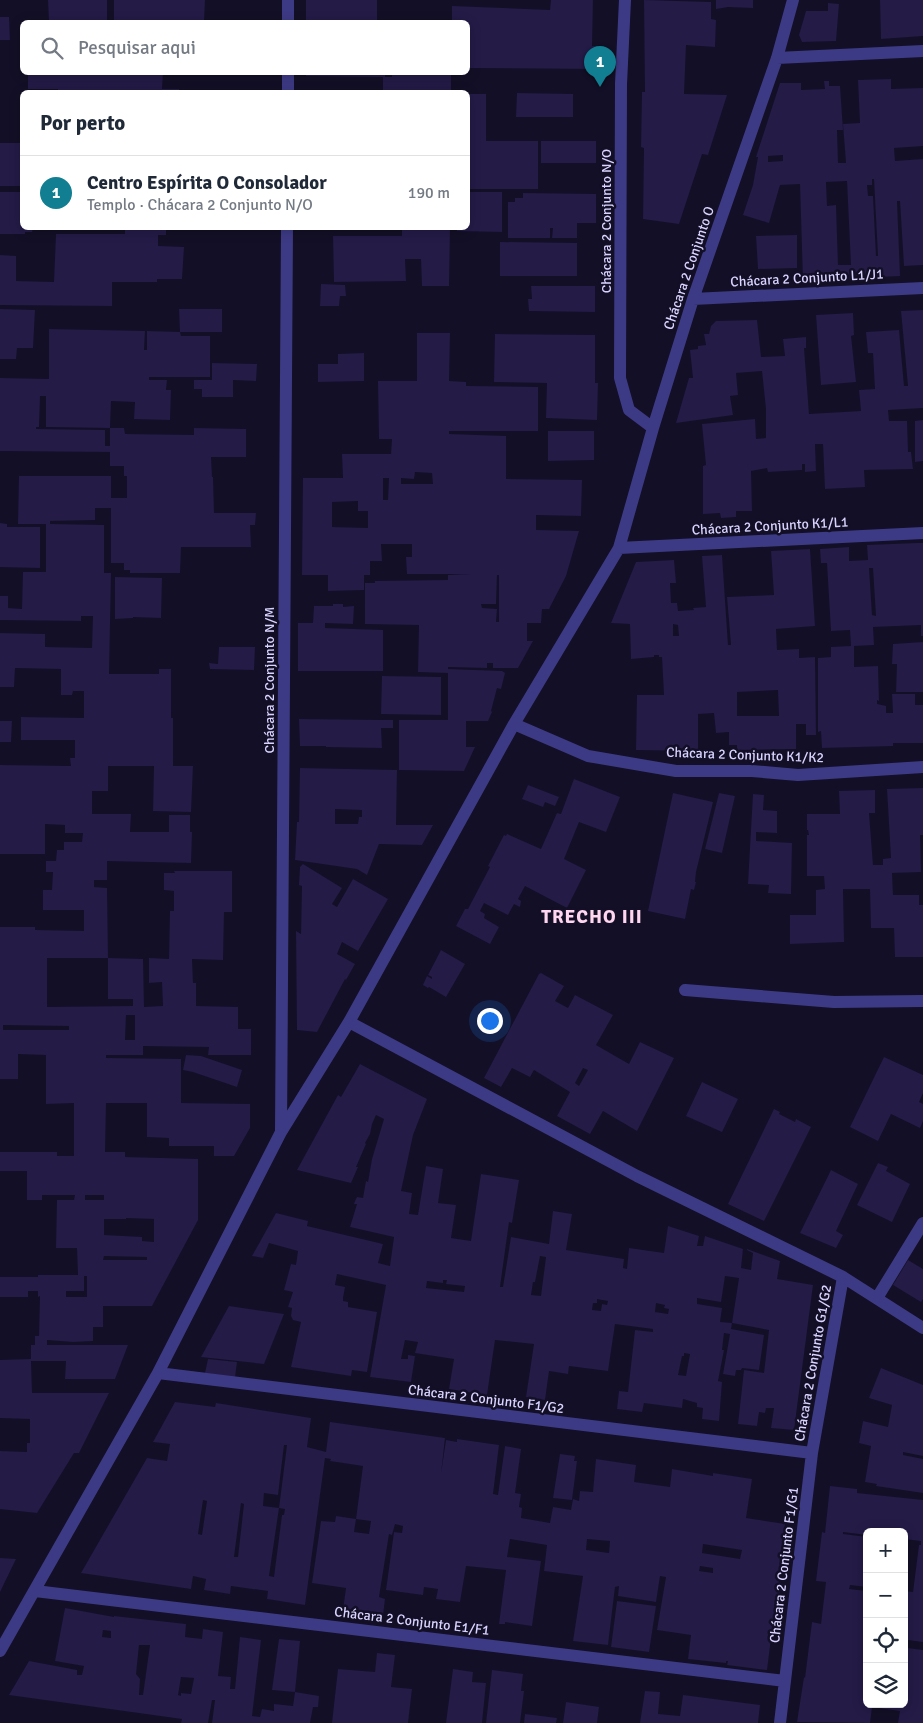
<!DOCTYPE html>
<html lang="pt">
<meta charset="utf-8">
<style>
body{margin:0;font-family:Signika,sans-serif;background:#f6f6f7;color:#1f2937}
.controls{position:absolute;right:15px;bottom:15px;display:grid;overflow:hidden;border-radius:8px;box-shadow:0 2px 12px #0003}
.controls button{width:45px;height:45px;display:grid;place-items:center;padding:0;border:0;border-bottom:1px solid #e0e1e3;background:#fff;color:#1f2937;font:25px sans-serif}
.you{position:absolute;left:489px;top:1020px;width:18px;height:18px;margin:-12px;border:4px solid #fff;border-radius:50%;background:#1a73e8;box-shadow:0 0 0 8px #1a73e833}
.badge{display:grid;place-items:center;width:32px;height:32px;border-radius:50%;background:#117e91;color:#fff;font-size:16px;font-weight:700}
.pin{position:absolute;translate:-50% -41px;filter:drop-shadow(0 1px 2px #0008)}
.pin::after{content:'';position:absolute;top:26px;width:18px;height:15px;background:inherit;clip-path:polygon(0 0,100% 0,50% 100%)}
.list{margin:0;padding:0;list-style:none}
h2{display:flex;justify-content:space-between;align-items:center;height:65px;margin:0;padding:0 20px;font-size:21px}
h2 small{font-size:16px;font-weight:400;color:#747a83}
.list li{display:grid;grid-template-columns:32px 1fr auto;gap:15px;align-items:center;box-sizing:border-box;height:75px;padding:0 20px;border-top:1px solid #e0e1e3}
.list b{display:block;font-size:19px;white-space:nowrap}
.list p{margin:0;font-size:16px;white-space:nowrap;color:#747a83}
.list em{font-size:16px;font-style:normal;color:#747a83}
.icon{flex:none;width:28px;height:28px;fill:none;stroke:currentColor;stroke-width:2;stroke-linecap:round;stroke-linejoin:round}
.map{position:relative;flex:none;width:923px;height:1723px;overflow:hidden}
.search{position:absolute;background:#fff;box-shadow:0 2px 12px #0003;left:20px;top:20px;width:450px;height:55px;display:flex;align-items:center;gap:12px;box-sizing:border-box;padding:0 18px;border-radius:8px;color:#747a83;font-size:19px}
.panel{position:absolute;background:#fff;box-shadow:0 2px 12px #0003;left:20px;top:90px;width:450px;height:140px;border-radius:8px}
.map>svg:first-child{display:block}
</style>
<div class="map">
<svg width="923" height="1723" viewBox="0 0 923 1723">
<rect width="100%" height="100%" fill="#130f26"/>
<!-- building -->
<path fill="#241b47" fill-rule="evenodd" d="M48,0h59v22h-58z
M114,0h91l-1,22h-90z
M306,0h71v22h-71z
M551,0h42l-1,46h6l-1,23 -129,-1v-46h-16v-16l98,4z
M644,0l67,2v17l5,1 -1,27 -29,-2 -2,49 43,1 -19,60 -6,-1 -23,70 -36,-5 1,-71 -3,-1 1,-55h3z
M716,0h37v8l-25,-1 -12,2z
M880,0h43v36l-42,3z
M828,3l11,1 -3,37 -34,1 -3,-7 7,-24h22z
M0,17h9l1,23h-10z
M28,72h135l-1,17h17v3h-50v-2h-15v2h-56v-3h-30z
M306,72h79v5h7v-5h59v20h-68v-15l-77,-1z
M891,79v10l32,-1v58l-29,2 1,13 28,-2v106l-19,1 -4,-65h-3l3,75 -20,1 1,2 -78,2 -3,-97 -20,1 -11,38 -26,-8 10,-30 5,-28h-2l24,-74h21v7l24,-1 -1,-8h5v5h11l3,44h-6l1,33h8l-3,-39 17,-1 -2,-43zM783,155v6l-15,1v-6zM872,179h2l4,77h-2l-3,-60h-5l-1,-11h5zM847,181l4,84h-13l-2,-60 -9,1 -1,-24z
M517,93l56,1v23h-57z
M468,94h18v47h52v48h-70z
M541,141h55v22h-55z
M0,143h22v43h-22z
M0,192h22v36h11l-1,4h-7v2h-25z
M468,192h34v40l-45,-1v-3h11z
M523,193l73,1v29h-19v15h-25l1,-10h-3v10h-42v-36h7v-4h8z
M125,228h41v7h-8v11l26,1 -2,32h-25v3h-45v24l-112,-1v-50l16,1v25l38,1 2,-48h69z
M402,228h48l-1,58h-27l-1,-27h-16l1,22 -72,1 -1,-46h69z
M797,235v33l-39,1 -2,-33z
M500,242l77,1v33h-77z
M321,284l24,1 1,11h-6l-1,10h-19z
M531,286h64v26l-66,-1 -1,-12h4z
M0,309l35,1 -2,38h-16l-1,11h-16z
M179,309h43v23h-42z
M923,310v98l-35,2 1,11h18l1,31h3l2,17 -49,1 1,17 -40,2 -2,-45h-8l1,27 -11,1v-8h-3v6l-34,2 -1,-4 -16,3 1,40h-16v6l-15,1 -1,-5 -17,1v-48l3,-1 -4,-41 53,-5 1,20 10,-1v-29l-4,-38 -26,2 2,22 -8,1 3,19 -57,8 13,-45h4l-3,-28 8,-1v-3l8,-1 -2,-11h5l2,-8 5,-5 41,-1 4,37 24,-1 -2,-17 23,-2v11h-2l5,66 17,-1 35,-2 -2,-21 16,-1 -2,-36h-5l-2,-21 33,-2 5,56h4l-7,-75z
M853,313l1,22 -3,1 5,46 -35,3 -5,-70z
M49,329l96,2 -1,19h3v-19l33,1 1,4h29v41h-61v3h18l-1,10h5l-1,30 -36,-1 1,-17 -24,-1 -1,27h14l1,6 69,1v-7l52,1v28h-35l1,20h1l1,36h42l-1,12h-5l1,22h-70l-1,26h-50v-3h-6v-7h-13v-55h-16v12l-45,1v3l54,1v48h7l-2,101h50v-5h12v49h2v48h20l-2,46 -38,-1 1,-45h-46v25h-16v23h39l-1,18h39v-17h21v17h2l-1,31 -84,-2v19h-13v7l13,1 1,70h-61v49l86,-1v-7h-25v-41l35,1 1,48 19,-1 -1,-24 -13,1v-25l20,1 1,-48h4v-20l-10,-1v-17h11l-1,-2h58v41h-8l-1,48 -31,-1 1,24h3v23l42,1v22h13v26h-43l1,-8 -66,-1v9h-37v3l75,1v44l69,1v24l-16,28h-20v-10h-45v-8l-22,-1v-34h-41l-1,49h20v5l73,2v61l-46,86h-49v21h-10v14l-20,1 -26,-2v5h81l-13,34h-50l1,-18h-35l1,32h77l-30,60h-5l-37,60 -37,-4v-58l27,1v-9h3v-24l-30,-1v-58l31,-1v-14h4v-9h4l1,-40 -2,1v-6h-10v6h-28v-20h38v-2h40l-1,-27h-21l1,-48h17l1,-5h-33v5h-15v-29h-27v-19h57v4h17v-53l-28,1v-49l-28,-1v25h-18v-152h35v3l49,1v-21h-41v-20h9l1,-18h-7v-11h10l1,-11h7v-8h18l1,-9h-18v-8l-20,-1v30h-45v-89l71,1 -1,-8h5v-18h-54v-23l63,1v-27h-11l-1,4h-11v-26l-46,-1 -1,19h-14v-54l45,1v13l47,1 1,-32h-12v5l-81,-1v-24h8v12l14,1 1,-37h23v-48h-28l1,-48h92v22h16v-22h-3v-10h-14v-14l-110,-1v-73l49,1zM40,396h6v31l64,1v18h-5v-16l-69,-1v-2h3zM126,1015h9v25h-10zM3,1025l66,1v4h-66zM85,1195h19v5h-19zM126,1218l28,1v23l-12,-1v-4l-38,-2v-16h22zM104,1256l43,1v3h-44zM84,1276h3v21h-21v-6h18z
M417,333h33l-1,48 17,1v4l72,1v44h-89v3l57,2v43l76,1 -1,36 -45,-1v15l43,1 -13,45 -17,33h-7l-1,14h-14v18h6l-15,27h-25v-5h-6v5l-39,-1v2l54,2 3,2 -4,16 -4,-1 -6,23 1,1 -4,9h-22v26h9l-11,24 -65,-1v-50h49v-47l-30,-1 1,-47 -54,-1v-41h10v-2l73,-1v-5l23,-1h-64l-1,-17h6v-13h-31l1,17h-12v14h-6v15l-36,1v-16h-26l1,-97h40l-1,-24h49l1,-15h-13l-1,-58h39zM415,472l17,1 1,11h-32v-6l13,1zM383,478h6l-1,22h-5zM358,501v10h10v17l-36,-1v-25zM497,575h2v47h-3l1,-13 -15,-1 -1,-4h15z
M495,334l100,1v48h3l-1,37 -51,-2 1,-35 -53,-1z
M364,353v28l-46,1v-18h20v-10z
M212,363l45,1 -1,17 -23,-1v17h-31v-8h-8v-9h18z
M923,420v41l-8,1v-41z
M548,431h46v29l-46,1z
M0,523l7,1v3h33v41l-40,-1z
M917,543h6v93h-2v-11l-48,2 1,18 -20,1v21l24,-1 1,35 -2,-1v4l9,2v7h7l-1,-19h23v11h8v38h-30v3l-71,2 -1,-17 -3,1v-74l13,-1v-10l20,-1 -1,-16 -19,1 -4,-68h-6l-1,-14 29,-2v14l19,-1 -1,-15zM869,568h4l3,48 -4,-1z
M810,549l5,77 -39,3 1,21 22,-1v9l16,-1 1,78h-10v-11h-10v25l-59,1v-5h-8v-13l-13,1 -2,-20 -16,1v37l-62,-1 1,-55h27l-2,-38h-3v-2h-5v2l-23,2 -1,-35 -19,-1 25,-61 38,-2 2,23h-6l1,20h6l1,8 16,-1 -1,-2 13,-1 -4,-51 20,-1 6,90h3l-4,-48 47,-2 -3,-44zM673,624l5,1 1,11h-6zM778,690l1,26h-42v-24z
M115,577l47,1 -1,40 -28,-1v1l-18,1z
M333,604h10v3l11,-1 -1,18 -28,-1v5l58,2v41h-85v-48h15l1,-17h19z
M923,642v50h-27l1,-28h-5l1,-20z
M219,647h36l-1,23 -44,-1 -1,-6 9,1z
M382,676l59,1v38l-60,-1z
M299,719l82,1h12v8h-12l1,20 -56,-1v-1h-26z
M0,721h12l-1,21h-11z
M300,768l97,2 -1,55h37l-11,20 -43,-1 -12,31 -10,-6 -62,-9 2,-38h2zM335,809l27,1v7h-3l-1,7h-23z
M574,779l46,18 -14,35 -27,-10 -15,37 22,11 -19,38 -42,-22 -7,13 3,2 -1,6 -6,-3 -6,11 -24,-12 -4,8 5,3 -1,4 15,9 -9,17 -34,-18 9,-17h3l22,-42 -2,-1 16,-31 2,1 1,-2 34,15 16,-36 4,1z
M528,785l31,12 -4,9 -10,-4 -2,5 -21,-8z
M923,788v47h-3l1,37 -29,1 1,22h26v10h4v52h-28l-1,-29h-23l-1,-39h-27l1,53 -54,2v-29h26v-25l9,-1 -1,-13h-17v-41h2l-1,-5h-1v-16h33l-1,-23 36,-1v23h-6l4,52h10v-6l8,-1 -4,-69z
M673,793l40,9 -17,70 -1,10h1l-2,8 -3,-1 -6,30 -37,-8z
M719,793l16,3 -13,57 -17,-4z
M753,794l11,1 -1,15 14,1v22l-21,-1v9l36,2 -1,51 -23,-1 1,-8 -21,-1z
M303,864l39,24 -10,16 5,3 16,-28 35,20 -30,52 -16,-9 -5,12 18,10 -9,16 -1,-1 -28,53 -20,-2 -1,-99 5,3 1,-48 -3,-1 1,-18z
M441,950l24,14 -19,33 -17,-10 -1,1 -5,-3 4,-9 5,3v-2l-4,-2z
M541,973l23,13 -9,15 13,7 7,-13 38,20 -17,30 33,19 11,-22 34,16 -37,73 -34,-20 -13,23 -33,-18 13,-24 -36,-22 -4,7 -18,-9 -11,19 -17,-9 55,-104zM583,1068l5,2 -9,16 -4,-3z
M186,1055l15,1 41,14 -5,17 -44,-15 -10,-2z
M884,1057l39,18v18l-4,9 4,2v17l-3,7 -29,-14 -13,27 -28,-14z
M360,1064l67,35 -14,36 -12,56 11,2 -3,21 9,1 8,-49 17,3 -5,34 18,2 -5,33 20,3 10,-67 38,6 -7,43 -3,-1 -9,65h3l8,-50 38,7 4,-33 19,3 -6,36 58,9 -1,9 4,1 2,-21 35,5 4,-27 31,10 -2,10h6l2,-10 38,13 -2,19 10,2 2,-17 -6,-3v-1l33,12 -3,18 36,6 -19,145 -23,-2 3,-20h-8l-1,5 -6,-1 -2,14 -19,-2 6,-54 20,3 5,-43 -37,-7 7,-45 -14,-2 -4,26 -24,-4v6l25,4 -2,14 12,1 -1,6 33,6 -5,35 -17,-2 -1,2h-5l-1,6 -12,-2 7,-40 -6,-1 -2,17h2l-6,31 4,1 -3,39 -17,-2 1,-11 -6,-1v-4l-14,-4 -1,9 -38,-5 -2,9 -25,-3 2,-18 9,1 7,-62 18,2v-3l-38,-5 -7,47 -39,-5 -1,8 -19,-3 -4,29 -19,-3 8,-53 -39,-4 -8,55 -38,-6 5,-30 -39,-6 3,-11 -13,-2 -4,19h7v-4l7,1 -4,26 -41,-5 16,-92 -49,-11 -2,11 10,2 -2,11v3l5,1v5l29,5 -10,60 -15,-2 -1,6 -60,-9 10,-45 -8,-2 -2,-4 1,-8 -4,-1 5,-15 -9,-2 7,-26 5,1 2,-14 -29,-8 -6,15 -11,-2 24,-43 32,8 -1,5 76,18 -5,19 12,3 4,-29 -44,-10 7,-23h-3l1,-3 2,-4 6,1 3,-17 2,1 4,-23 12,-40 -8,-4 -4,9 -2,10 -5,9 1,1 -10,23h2l-7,16 -54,-13 41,-75 3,2zM540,1256l6,1 -5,39 -10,-1 2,-13h2zM443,1280h4l-1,4 19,2 -1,6 -38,-4 1,-7 16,2zM597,1299l11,2 -1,4 -5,-1 -1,7 -9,-1 1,-7h4zM656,1303l9,2 -1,3 5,1 -1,5 -13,-2zM684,1353l6,1 -4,22 -8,-1 4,-19h2z
M702,1082l36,17 -16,33 -36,-16z
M774,1109l6,3 -1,2 16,8 1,-3 15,8 -47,94 -36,-17z
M878,1163l10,4 -2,4 24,13 -18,38 -35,-17z
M831,1170l27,14 -22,47 7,4 -7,13 -36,-15z
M908,1260l15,9v30l-2,3 -28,-17z
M229,1306l55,8 -20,50 -63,-7z
M208,1359l29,3 -2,15 -30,-4z
M881,1368l42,17v71l-20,-4v3l20,4v34l-47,-7 1,-2 -12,-2 6,-36 -12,-3 4,-22 25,6 4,-22 -23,-7z
M175,1402l40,5 1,-4 95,15 -4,29 19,5 4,-30 115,16 -4,36 5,-34 11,2v-3l42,6 -6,49 5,1 7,-49 16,3 -6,44 6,1 -2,13 3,1 -1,10 29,5 3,-16 18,3 2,-11 6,2 1,-10 13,1 3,-33 40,6 -2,17 36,5 2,-18 41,7v-3l39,6 -6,39 39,6 -6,49 3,1 -5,41 -3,-1 -7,56 -40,-5 1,-4h-2v2l-38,-4 3,-24 -34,-5 9,-53 -6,-1 -4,26 -38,-6 1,-10 -4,1 -7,58 -35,-4 10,-65 -39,-5 3,-26 -37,-6 -3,18 34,4 -9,65 -27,-4v2h-6l7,-54 -40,-4 -6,36 -24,-3 2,-10 -14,-2 -1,8 -37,-5 8,-58 8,1 1,-7 -8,-2 -3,11 -3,-1 -10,63 6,2 -2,16 -40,-5 3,-22 -34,-5 9,-62 14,1 1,-6 20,3 7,-53 -33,-5 1,-2 -6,-1 -20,147 -38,-6 1,-8 -37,-5 -1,8 -26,-4 2,-11 -13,-3 -2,13 -110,-16 66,-115 20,3 3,-17 -17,-2zM284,1445h3l-8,63 6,1 -1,6h-2l-8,62 -5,-1 10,-68 -16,-2 1,-13 14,2zM203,1500l4,1 -5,34 -4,-1zM241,1503l3,1 -6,53h-4zM356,1519l15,2 -2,13 -15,-2zM587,1539l23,2 -1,12 -23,-3zM703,1544l39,6 -2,9 -38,-6zM700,1566l13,2v5l-14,-2z
M560,1454l15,2 -1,5h3l-5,39 -19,-2z
M830,1486l27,3v4l66,7v142l-15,-2 -1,8 16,2v73h-25l2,-12 -28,-4 -2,16 -73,-1 7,-45 1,1 7,-56 9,2 5,-42 -10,-1 6,-49 3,1zM843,1532l24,3v-3h37v7l17,2v4h-2l-6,47 -9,-1v113h-37v-113l-18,-2 1,-4 17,2v-50l-24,-3z
M0,1558l16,1 -16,33z
M617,1601l39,5 -7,46 -38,-5z
M65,1608l49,9v-1l72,8 -1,13 17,2 1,-10 20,3 -5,44 13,1 -1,12h5l5,-52 21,3 -9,76 8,1 2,-8 12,2v-7l19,2 2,-14 -23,-2 7,-51 21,2 -5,51 24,4 -1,11h-5l-3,16h-98l3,-23h-3l-4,23h-27l1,-4 -173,-24 20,-34 48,9v5h5l2,-9 -29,-5zM103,1630l8,1v7l-9,-1zM139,1645h11l-7,50h-4l1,-16 -4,-5zM181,1677l13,1 -3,16 -10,-1v3l-3,-1z
M377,1653l18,2 -4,32 21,2 -4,34h-76l6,-54 37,3z
M453,1669l20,3 -1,10 14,1 -4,40h-36z
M492,1670l31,4 -2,17h3l-4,32h-34z
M645,1691l15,1 -2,22 22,2 3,-21 77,10 -2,18h-118z
M566,1702l33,5 -2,16h-34z
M525,1714l32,4 -1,5h-32z"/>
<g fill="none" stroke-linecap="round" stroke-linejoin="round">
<!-- minor -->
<path stroke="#3d3a85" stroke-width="12" d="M625,0l-4,84 -1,294 9,32 24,18
M288,22v-22
M777,58l146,-7
M288,92v-20
M693,299l230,-11
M619,548l304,-15
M514,724l74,32 88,15h76l46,4 125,-8
M685,990l149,12 89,-1
M349,1022l288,154 206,101 80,51
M281,1132l6,-904
M877,1298l46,-75
M158,1373l654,80
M35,1591l750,90
M0,1651l158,-278 123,-241 68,-110 165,-298 105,-176 34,-120 40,-129 84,-241 16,-58
M780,1723l32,-270 31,-176"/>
</g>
<g text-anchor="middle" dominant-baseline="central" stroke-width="5" stroke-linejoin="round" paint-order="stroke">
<!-- street labels -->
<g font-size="14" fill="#d9d4ff" stroke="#130f26">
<text transform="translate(606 221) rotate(-90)">Chácara 2 Conjunto N/O</text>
<text transform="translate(689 268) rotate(-71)">Chácara 2 Conjunto O</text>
<text transform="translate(807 278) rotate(-3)">Chácara 2 Conjunto L1/J1</text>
<text transform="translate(770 526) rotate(-3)">Chácara 2 Conjunto K1/L1</text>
<text transform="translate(269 680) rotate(-90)">Chácara 2 Conjunto N/M</text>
<text transform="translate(745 755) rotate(2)">Chácara 2 Conjunto K1/K2</text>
<text transform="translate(813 1363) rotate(-80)">Chácara 2 Conjunto G1/G2</text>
<text transform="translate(486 1399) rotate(7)">Chácara 2 Conjunto F1/G2</text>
<text transform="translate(784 1565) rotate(-83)">Chácara 2 Conjunto F1/G1</text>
<text transform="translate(412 1621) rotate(7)">Chácara 2 Conjunto E1/F1</text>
</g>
<!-- district labels -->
<g font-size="19" font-weight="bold" letter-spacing="1" fill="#ffd6f0" stroke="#130f26">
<text x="592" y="917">TRECHO III</text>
</g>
</g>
</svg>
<div class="controls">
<button>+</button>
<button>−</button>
<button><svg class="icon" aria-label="locate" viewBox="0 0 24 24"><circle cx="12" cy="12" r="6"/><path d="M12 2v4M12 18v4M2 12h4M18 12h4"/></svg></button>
<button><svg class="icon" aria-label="layers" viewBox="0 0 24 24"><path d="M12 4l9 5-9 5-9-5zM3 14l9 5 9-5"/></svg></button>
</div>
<div class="you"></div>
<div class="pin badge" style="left:600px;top:87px">1</div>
<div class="search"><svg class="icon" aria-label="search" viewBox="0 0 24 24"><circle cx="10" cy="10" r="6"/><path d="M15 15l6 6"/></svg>Pesquisar aqui</div>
<section class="panel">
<h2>Por perto<small></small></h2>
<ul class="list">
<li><span class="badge">1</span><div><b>Centro Espírita O Consolador</b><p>Templo · Chácara 2 Conjunto N/O</p></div><em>190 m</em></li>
</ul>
</section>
</div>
